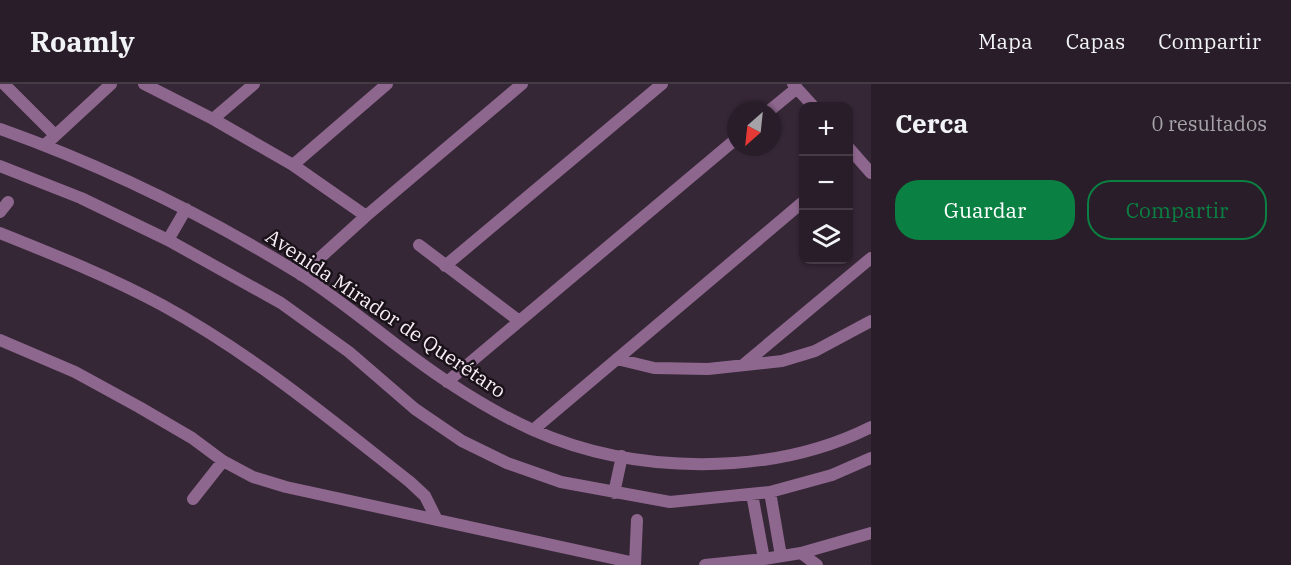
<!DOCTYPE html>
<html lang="es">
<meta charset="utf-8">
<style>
body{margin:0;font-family:"IBM Plex Serif",serif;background:#302630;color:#f1f3f6}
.controls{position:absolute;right:18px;top:18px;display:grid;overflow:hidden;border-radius:12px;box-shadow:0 2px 4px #0004}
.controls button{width:54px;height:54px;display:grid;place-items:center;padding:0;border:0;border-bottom:2px solid #443b45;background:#281d28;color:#f1f3f6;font:30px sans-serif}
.compass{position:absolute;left:727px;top:18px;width:54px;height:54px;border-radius:50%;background:#281d28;box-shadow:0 2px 4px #0004;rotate:207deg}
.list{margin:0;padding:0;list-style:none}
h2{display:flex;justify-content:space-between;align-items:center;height:78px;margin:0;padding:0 24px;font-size:26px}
h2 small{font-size:20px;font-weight:400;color:#a5a2a8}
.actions{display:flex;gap:12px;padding:18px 24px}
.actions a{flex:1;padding:14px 0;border:2px solid #0b8043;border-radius:24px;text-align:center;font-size:21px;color:#0b8043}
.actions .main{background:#0b8043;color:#fff}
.icon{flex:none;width:33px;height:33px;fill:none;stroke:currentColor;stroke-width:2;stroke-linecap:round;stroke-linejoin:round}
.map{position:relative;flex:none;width:871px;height:481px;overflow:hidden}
header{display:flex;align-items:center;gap:36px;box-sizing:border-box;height:84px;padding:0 30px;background:#281d28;border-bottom:2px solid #443b45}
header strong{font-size:28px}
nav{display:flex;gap:33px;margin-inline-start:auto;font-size:21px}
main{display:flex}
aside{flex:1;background:#281d28}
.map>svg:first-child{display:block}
</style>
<header>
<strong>Roamly</strong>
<nav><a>Mapa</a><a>Capas</a><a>Compartir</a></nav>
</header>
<main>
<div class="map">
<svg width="871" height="481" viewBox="0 0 871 481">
<rect width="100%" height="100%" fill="#362736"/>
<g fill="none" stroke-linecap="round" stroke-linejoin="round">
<!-- street -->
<path stroke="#8e678f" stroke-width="12" d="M4,0l51,51
M144,0l69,35 80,46 73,51
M793,0l20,22
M769,27l28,-23
M213,35l41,-35
M0,45c104,37 206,87 300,145 52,33 97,75 148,108 27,18 56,35 85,48 101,45 238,47 338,-3
M45,61l66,-61
M848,63l23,26
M293,81l94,-81
M0,82l81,32 87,42 113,63 68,49 66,57 47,32 45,22 54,19 109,20 100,-10 62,-17 39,-17
M0,128l8,-10
M0,149c55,22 110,44 162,72 90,49 168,114 248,177l15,14 12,24
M168,156l18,-31
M419,161l99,75
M445,182l217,-182
M301,191l65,-59 156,-132
M0,256l75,32 64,35 53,31 31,23 30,16 33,10 349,76
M617,275l37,9 54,1 74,-8 33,-10 56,-30
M743,281l128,-107
M447,298l289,-243
M533,346l271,-229
M770,408l11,64
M614,409l8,-37
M752,410l12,65
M193,415l30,-38
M801,469l16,12
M635,481l2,-45
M705,481l59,-6 37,-6 70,-20"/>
</g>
<g text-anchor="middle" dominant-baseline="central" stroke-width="5" stroke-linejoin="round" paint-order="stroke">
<!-- street labels -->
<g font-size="20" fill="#f9eef8" stroke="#191319">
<text transform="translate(386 229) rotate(34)">Avenida Mirador de Querétaro</text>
</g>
</g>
</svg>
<div class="controls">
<button>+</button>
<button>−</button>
<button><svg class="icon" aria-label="layers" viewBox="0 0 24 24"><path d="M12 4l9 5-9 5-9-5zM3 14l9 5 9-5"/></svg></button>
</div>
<svg class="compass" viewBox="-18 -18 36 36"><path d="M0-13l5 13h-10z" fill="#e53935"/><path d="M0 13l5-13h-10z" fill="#a5a2a8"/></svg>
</div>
<aside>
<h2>Cerca<small>0 resultados</small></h2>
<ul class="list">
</ul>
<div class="actions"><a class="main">Guardar</a><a>Compartir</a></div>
</aside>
</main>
